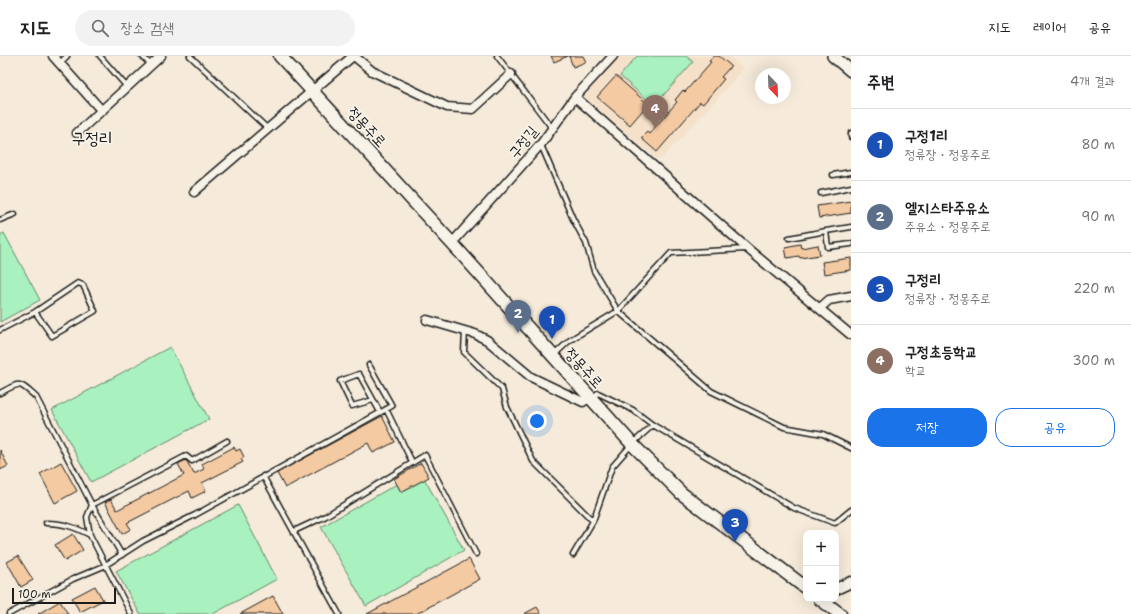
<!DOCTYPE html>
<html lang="ko">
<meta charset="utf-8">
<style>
body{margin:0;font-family:"Shantell Sans","Poor Story",sans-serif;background:#f2f2f2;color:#202124}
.controls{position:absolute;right:12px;bottom:12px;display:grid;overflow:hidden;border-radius:8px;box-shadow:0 4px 16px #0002}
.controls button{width:36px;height:36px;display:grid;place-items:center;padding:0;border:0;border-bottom:1px solid #e0e0e0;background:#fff;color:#202124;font:20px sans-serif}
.compass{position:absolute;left:755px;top:12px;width:36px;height:36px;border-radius:50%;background:#fff;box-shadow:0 4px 16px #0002;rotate:157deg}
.scale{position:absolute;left:12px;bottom:10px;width:104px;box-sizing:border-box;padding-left:4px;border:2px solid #1c1c1c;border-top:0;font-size:11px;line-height:14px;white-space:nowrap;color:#1c1c1c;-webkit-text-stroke:3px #f7f3e8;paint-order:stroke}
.you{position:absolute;left:537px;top:365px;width:14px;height:14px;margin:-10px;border:3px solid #fff;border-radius:50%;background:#1a73e8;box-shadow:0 0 0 6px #1a73e833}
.badge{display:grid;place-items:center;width:26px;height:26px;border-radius:50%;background:#1a73e8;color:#fff;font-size:13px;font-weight:700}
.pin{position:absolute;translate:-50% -33px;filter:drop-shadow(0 1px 2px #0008)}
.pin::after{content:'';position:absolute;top:21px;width:14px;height:12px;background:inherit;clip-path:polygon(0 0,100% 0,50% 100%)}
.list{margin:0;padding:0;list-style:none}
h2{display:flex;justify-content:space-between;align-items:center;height:52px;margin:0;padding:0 16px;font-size:17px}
h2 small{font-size:13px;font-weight:400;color:#757577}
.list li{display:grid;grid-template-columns:26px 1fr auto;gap:12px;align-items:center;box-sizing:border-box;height:72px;padding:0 16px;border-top:1px solid #e0e0e0}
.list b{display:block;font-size:15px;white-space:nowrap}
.list p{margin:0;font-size:13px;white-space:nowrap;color:#757577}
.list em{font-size:13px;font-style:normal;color:#757577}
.actions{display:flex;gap:8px;padding:12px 16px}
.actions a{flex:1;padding:9px 0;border:1px solid #1a73e8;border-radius:16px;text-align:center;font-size:14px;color:#1a73e8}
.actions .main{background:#1a73e8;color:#fff}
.icon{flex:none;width:22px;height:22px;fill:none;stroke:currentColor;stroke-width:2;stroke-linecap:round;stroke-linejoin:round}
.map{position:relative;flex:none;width:851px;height:558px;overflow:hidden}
header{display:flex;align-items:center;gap:24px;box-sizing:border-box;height:56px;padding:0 20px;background:#fff;border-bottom:1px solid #e0e0e0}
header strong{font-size:19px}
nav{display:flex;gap:22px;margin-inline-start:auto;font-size:14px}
.search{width:280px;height:36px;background:#f2f2f2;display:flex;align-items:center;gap:10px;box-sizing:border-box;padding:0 14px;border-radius:22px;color:#757577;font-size:15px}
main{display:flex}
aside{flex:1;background:#fff}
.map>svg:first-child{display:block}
</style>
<header>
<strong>지도</strong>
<div class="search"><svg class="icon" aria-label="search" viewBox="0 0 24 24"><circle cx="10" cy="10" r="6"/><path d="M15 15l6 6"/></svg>장소 검색</div>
<nav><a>지도</a><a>레이어</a><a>공유</a></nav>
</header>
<main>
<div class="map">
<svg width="851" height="558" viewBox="0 0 851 558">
<rect width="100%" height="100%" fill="#f6ebda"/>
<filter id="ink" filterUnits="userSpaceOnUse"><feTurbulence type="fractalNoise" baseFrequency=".025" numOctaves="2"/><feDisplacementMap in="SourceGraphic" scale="8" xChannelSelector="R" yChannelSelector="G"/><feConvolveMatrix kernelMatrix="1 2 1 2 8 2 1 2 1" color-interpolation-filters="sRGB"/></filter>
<g filter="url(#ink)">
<!-- built -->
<path fill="#f5e1ca" d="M620,0h109l15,13 -82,90 -7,-1 -69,-60 1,-6z"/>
<!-- green -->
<path fill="#a9f1be" stroke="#62866d" d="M637,0h49l7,6 -39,44 -34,-30z
M4,177l36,67 -40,22v-87z
M170,291l39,72 -118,63 -39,-72z
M420,415l44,79 -98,56 -45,-79z
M238,449l39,74 -64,35h-73l-24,-43z"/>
<!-- building -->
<path fill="#f4caa3" stroke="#1c1c1c" d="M551,0h17l-14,6z
M569,0h14l3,6 -13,5z
M713,0h6l12,10 -10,11 3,2 -21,25 -3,-2 -43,50 -16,-14 6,-6 2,2 28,-32 -2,-2 8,-10 2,2 26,-30 -2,-1z
M616,20l32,28 -18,21 -33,-28z
M851,145v12l-32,5 -2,-12z
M800,188l1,4 17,-3 2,10 -20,3 -1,-2 -12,2 -2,-11z
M851,202v12l-27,4 -2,-12z
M382,360l13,26 -22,11 -5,-10 -83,45 -8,-15z
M234,391l2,4 4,-2 4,8 -3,2 2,3 -41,21 4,8 -14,7 -3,-7 -62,32 4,6 -9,5 -17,-32 6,-3 6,11 67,-35 -6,-11 8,-4 8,14 10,-5 -2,-5z
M0,394l8,16 -8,4z
M61,406l16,29 -22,12 -15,-29z
M421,407l8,14 -28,15 -7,-13z
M73,478l10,16 -18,11 -10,-16z
M18,500l15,24 -12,7 -14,-25z
M469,503l11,20 -64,35h-49z
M95,530l8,14 -23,12 -8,-14z
M273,540l10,18h-43z
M60,545l8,13h-30z
M537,551l4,7h-17z"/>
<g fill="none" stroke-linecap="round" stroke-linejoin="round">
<defs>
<path id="service" d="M100,0l27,31
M142,0l9,9
M190,0l78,73
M497,0l55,72
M60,7l7,-7
M851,77v4
M541,89l32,74 13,24 8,28 24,40 93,80 73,36 39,7 28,14
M833,119l18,-3
M821,137l30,-6
M0,164l15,-6
M826,175l25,-4
M789,182l37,-7 2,16 23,-3
M0,274l35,-18 43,-29 5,2 12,26 -43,25 -17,-24
M465,275l-1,21 38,37 5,18 26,54 60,60
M554,299l16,-15 48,-29 53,-58 75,-4
M0,337c21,-11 18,-12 36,4l56,108 -5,12 3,18 41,79
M592,341l6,-4 35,17 20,15 141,83 41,15 16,-13
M373,344l-21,6 -12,-25 19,-7 21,38
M386,353l26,53
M263,420l76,138
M46,467c17,0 29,4 44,12
M294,475l30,-14 101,-62 51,99
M122,499l-30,-50 94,-49 6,5 35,-20
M573,499l20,-34 19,-54 20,-23 21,-19
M9,558l64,-35 31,-13 39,-25 52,-26 197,-109 -23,-41"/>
<path id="minor" d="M53,0l49,55
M354,0l18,15 75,36 26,2 38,-35
M575,41l173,152 103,86
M77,77l84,-77
M194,136l159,-136
M452,187l89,-99 34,-47 38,-41
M820,252l9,-8 22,-4
M427,264l48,14 12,6 44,37 52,25 6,-4"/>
<path id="tertiary" d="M836,533l15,-7"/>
<path id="secondary" d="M833,0l18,15"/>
<path id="primary" d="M280,0l179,195 173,193 49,49 125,95
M820,543l20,15"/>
</defs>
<!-- service casing -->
<use href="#service" stroke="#1c1c1c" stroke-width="7"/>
<!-- minor casing -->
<use href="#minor" stroke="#1c1c1c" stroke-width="11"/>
<!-- tertiary casing -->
<use href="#tertiary" stroke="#1c1c1c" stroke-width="13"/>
<!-- secondary casing -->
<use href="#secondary" stroke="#1c1c1c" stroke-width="14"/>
<!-- primary casing -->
<use href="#primary" stroke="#1c1c1c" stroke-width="15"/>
<!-- service -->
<use href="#service" stroke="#f7f3e8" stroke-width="4"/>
<!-- minor -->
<use href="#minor" stroke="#f7f3e8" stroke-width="8"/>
<!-- tertiary -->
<use href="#tertiary" stroke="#f7f3e8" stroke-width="10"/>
<!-- secondary -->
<use href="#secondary" stroke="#f7f3e8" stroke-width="11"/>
<!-- primary -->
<use href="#primary" stroke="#f7f3e8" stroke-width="12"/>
</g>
</g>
<g text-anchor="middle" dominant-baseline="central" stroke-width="3.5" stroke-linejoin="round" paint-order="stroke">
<!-- street labels -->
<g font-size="15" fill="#1c1c1c" stroke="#f7f3e8">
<text transform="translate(367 71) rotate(47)">정몽주로</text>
<text transform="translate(523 86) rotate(-51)">구정길</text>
<text transform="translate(584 312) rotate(48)">정몽주로</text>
</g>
<!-- quarter labels -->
<g font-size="17" fill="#1c1c1c" stroke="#f7f3e8">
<text x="92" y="82">구정리</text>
</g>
</g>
</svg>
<div class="controls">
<button>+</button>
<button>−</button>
</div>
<svg class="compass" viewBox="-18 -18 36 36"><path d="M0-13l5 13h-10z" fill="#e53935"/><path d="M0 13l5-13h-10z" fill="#757577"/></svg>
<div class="scale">100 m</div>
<div class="you"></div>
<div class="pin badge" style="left:552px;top:283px;background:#1a4fb4">1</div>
<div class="pin badge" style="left:518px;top:277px;background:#5c6f8a">2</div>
<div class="pin badge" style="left:735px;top:486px;background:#1a4fb4">3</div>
<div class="pin badge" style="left:655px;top:72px;background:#8d6e63">4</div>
</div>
<aside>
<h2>주변<small>4개 결과</small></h2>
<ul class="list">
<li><span class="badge" style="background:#1a4fb4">1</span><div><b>구정1리</b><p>정류장 · 정몽주로</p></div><em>80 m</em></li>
<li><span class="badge" style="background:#5c6f8a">2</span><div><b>엘지스타주유소</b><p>주유소 · 정몽주로</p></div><em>90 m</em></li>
<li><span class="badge" style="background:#1a4fb4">3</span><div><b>구정리</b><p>정류장 · 정몽주로</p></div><em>220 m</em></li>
<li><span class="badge" style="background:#8d6e63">4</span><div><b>구정초등학교</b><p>학교</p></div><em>300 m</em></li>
</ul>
<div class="actions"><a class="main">저장</a><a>공유</a></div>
</aside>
</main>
